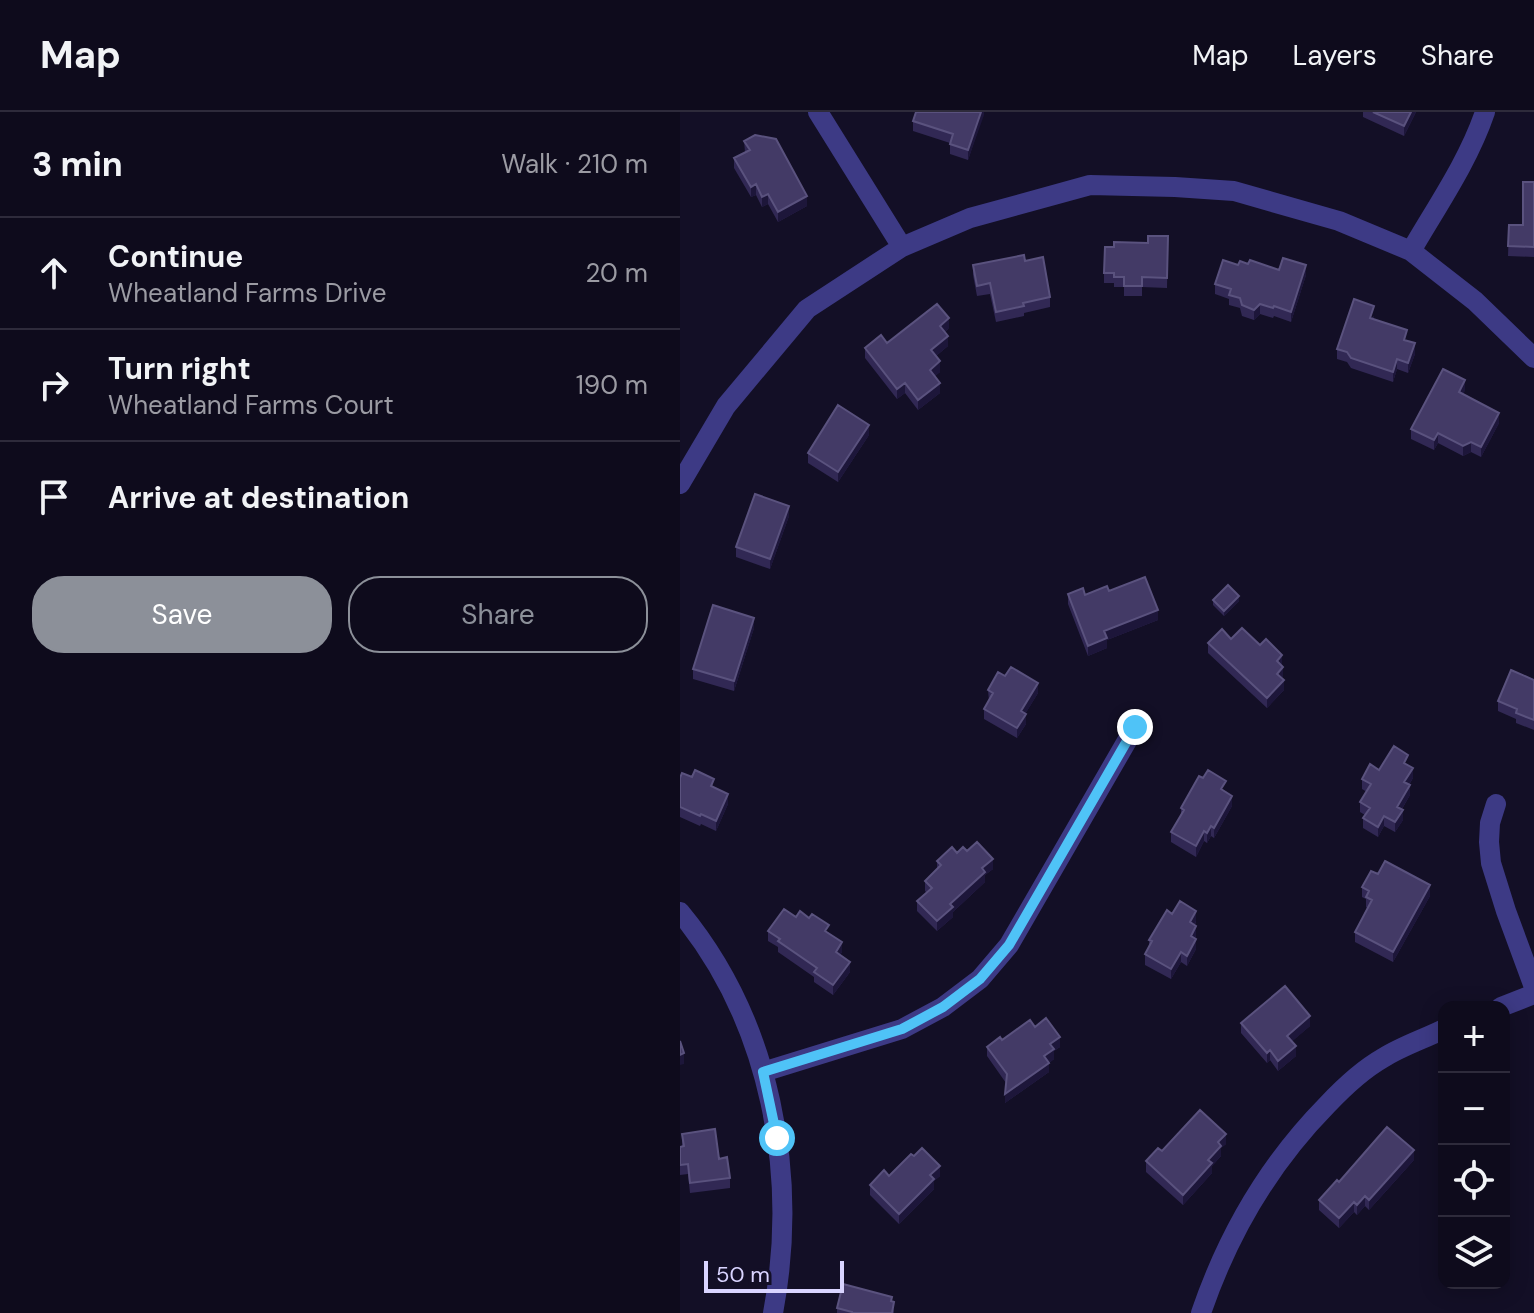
<!DOCTYPE html>
<meta charset="utf-8">
<style>
body{margin:0;font-family:"DM Sans",sans-serif;background:#1c1929;color:#f1f3f6}
.controls{position:absolute;right:24px;bottom:24px;display:grid;overflow:hidden;border-radius:16px;box-shadow:0 4px 20px #0003}
.controls button{width:72px;height:72px;display:grid;place-items:center;padding:0;border:0;border-bottom:2px solid #2e2b3b;background:#0e0b1c;color:#f1f3f6;font:40px sans-serif}
.scale{position:absolute;left:24px;bottom:20px;width:140px;box-sizing:border-box;padding-left:8px;border:4px solid #d9d4ff;border-top:0;font-size:22px;line-height:28px;white-space:nowrap;color:#d9d4ff;-webkit-text-stroke:6px #130f26;paint-order:stroke}
.stop{position:absolute;width:24px;height:24px;margin:-18px;border:6px solid #4fc3f7;border-radius:50%;background:#fff}
.stop.end{background:#4fc3f7;border-color:#fff;box-shadow:0 2px 8px #0008}
.list{margin:0;padding:0;list-style:none}
h2{display:flex;justify-content:space-between;align-items:center;height:104px;margin:0;padding:0 32px;font-size:34px}
h2 small{font-size:26px;font-weight:400;color:#9b9ba3}
.list li{display:grid;grid-template-columns:52px 1fr auto;gap:24px;align-items:center;box-sizing:border-box;height:112px;padding:0 32px;border-top:2px solid #2e2b3b}
.list b{display:block;font-size:30px;white-space:nowrap}
.list p{margin:0;font-size:26px;white-space:nowrap;color:#9b9ba3}
.list em{font-size:26px;font-style:normal;color:#9b9ba3}
.actions{display:flex;gap:16px;padding:24px 32px}
.actions a{flex:1;padding:18px 0;border:2px solid #8c9099;border-radius:32px;text-align:center;font-size:28px;color:#8c9099}
.actions .main{background:#8c9099;color:#fff}
.icon{flex:none;width:44px;height:44px;fill:none;stroke:currentColor;stroke-width:2;stroke-linecap:round;stroke-linejoin:round}
.map{position:relative;flex:none;width:854px;height:1201px;overflow:hidden}
header{display:flex;align-items:center;gap:48px;box-sizing:border-box;height:112px;padding:0 40px;background:#0e0b1c;border-bottom:2px solid #2e2b3b}
header strong{font-size:38px}
nav{display:flex;gap:44px;margin-inline-start:auto;font-size:28px}
main{display:flex}
aside{flex:1;background:#0e0b1c}
.map>svg:first-child{display:block}
</style>
<header>
<strong>Map</strong>
<nav><a>Map</a><a>Layers</a><a>Share</a></nav>
</header>
<main>
<aside>
<h2>3 min<small>Walk · 210 m</small></h2>
<ul class="list">
<li><svg class="icon" aria-label="ahead" viewBox="0 0 24 24"><path d="M12 20V5M6 11l6-6 6 6"/></svg><div><b>Continue</b><p>Wheatland Farms Drive</p></div><em>20 m</em></li>
<li><svg class="icon" aria-label="right" viewBox="0 0 24 24"><path d="M7 20v-9h11M14 6l5 5-5 5"/></svg><div><b>Turn right</b><p>Wheatland Farms Court</p></div><em>190 m</em></li>
<li><svg class="icon" aria-label="arrive" viewBox="0 0 24 24"><path d="M6 21V4h12l-3 4 3 4H6"/></svg><div><b>Arrive at destination</b></div></li>
</ul>
<div class="actions"><a class="main">Save</a><a>Share</a></div>
</aside>
<div class="map">
<svg width="854" height="1201" viewBox="0 0 854 1201">
<rect width="100%" height="100%" fill="#130f26"/>
<g fill="none" stroke-linecap="round" stroke-linejoin="round">
<!-- minor -->
<path stroke="#3d3a85" stroke-width="20" d="M138,0l84,135
M731,139c26,-45 57,-89 74,-139
M0,372l46,-78 81,-97 95,-62 68,-29 120,-33 85,2 59,4 105,30 72,30 64,50 59,57
M816,692l-6,19 -1,19 2,21 15,48 28,76
M0,800c91,110 119,263 93,401
M821,895l33,-13
M83,960l139,-43 41,-22 37,-28 29,-34 126,-218
M521,1201c27,-79 67,-148 126,-208 16,-17 35,-35 56,-47 19,-12 41,-19 61,-29"/>
</g>
<!-- wall -->
<path fill="#312854" d="M304,0l-16,48 -18,-6v-11l-37,-12v-10z
M683,0h53l-12,24 -41,-19z
M64,29l63,65 -29,16 -10,-18 -6,3 -6,-12 -5,2 -17,-29v-10l11,-6z
M854,70v75l-26,-1 1,-31h14z
M488,124l-1,52 -25,-1v9h-18v-9h-10v-4h-10v-10l10,-26 34,-4z
M345,149l25,36v10l-26,6v3l-28,6 -6,-28 -13,2 -4,-21v-10z
M568,152l58,11 -15,47 -17,-6 -1,2 -13,-4 -6,6 -12,-4 -2,-8 -11,-3v-6l-14,-5v-10l23,-19z
M694,204l-1,3 33,22 9,13 -7,19 -11,-4 -4,13 -42,-14 -4,-6 -10,-3v-10z
M269,216l-4,4 3,14 -12,10 4,16 -5,4 5,17 -22,17 -13,-17 -8,6 -32,-41v-10z
M785,278l-2,4 36,29 -18,34 -10,-5 -8,4 -25,-13 -4,7 -23,-11v-10z
M189,323l-31,47 -30,-19v-10z
M109,404l-19,53 -34,-12v-10z
M429,479l49,29 -51,20v8l-19,8 -20,-52v-10l17,1z
M533,488l26,1 -15,15 -11,-11z
M74,516l-20,63 -41,-12v-10z
M551,527l51,26v13l2,12 -17,18 -59,-55v-10z
M325,564l33,17 -13,21 1,10 -9,14 -33,-19v-10l5,-8 -1,-11z
M854,568v50l-18,-7v-4l-18,-8v-10z
M728,653l5,13 -4,7 1,10 -8,14 1,11 -8,12 -11,-6 -6,11 -15,-9v-10l2,-3 -5,-3v-10l7,-10 -5,-3v-10l17,-9z
M0,666l34,9 14,17 -12,27 -15,-7 -1,2 -20,-9z
M546,679l6,15 -18,32 -3,-2 -4,7 -3,-2 -8,16 -25,-15v-10l10,-17v-7z
M287,739l26,18 -8,6v7l-32,30v5l-16,14 -20,-20v-10l10,-8 -2,-2v-10l12,-12v-8z
M698,762l52,22 -37,66 -38,-20v-10l12,-24 -1,-1v-8l-4,-2v-10z
M492,802l24,7 -1,4 1,11 -1,2 1,11 -9,17 -6,-4 -10,17 -26,-14v-11l4,-7v-7z
M116,805l33,16 13,19 -2,3 10,17 -17,23 -19,-13v-5l-36,-25v-5l-10,-6v-10z
M561,911l69,3 -18,15 4,15 -18,15 -8,-11 -3,3 -26,-30z
M355,915l25,20 -6,4v8l-5,4v9l-44,31 1,-20 -19,-27v-9z
M2,1022l37,25 11,19v10l-40,5 -2,-19 -8,1v-28l2,-1z
M546,1032l-5,4v8l-9,10v7l-29,32 -37,-33v-11l16,-10z
M734,1048l-45,50 -4,-4 -8,9 -3,-3 -15,16 -20,-18v-10l20,-18z
M209,1064h51l-6,5v8l-35,35 -29,-29v-10z
M212,1190l2,11h-57v-5z"/>
<!-- shaded-wall -->
<path fill="#1d163a" d="M301,0h3v3l-16,45v-10z
M731,0h5l-12,24v-10z
M76,72v11l-5,2v-10z
M88,82v10l-6,3v-10z
M127,84v10l-29,16v-10z
M626,153v10l-15,47v-10z
M580,192v10l-6,6v-10z
M269,206v10l-9,8v-10z
M268,224v10l-17,14v-10z
M735,231v11l-7,19v-10z
M717,247v10l-4,13v-10z
M260,249v11l-10,8v-10z
M785,268v10l-6,12v-10z
M225,271v10l-8,6v-10z
M260,271v10l-22,17v-10z
M819,301v10l-18,34v-10z
M189,313v10l-31,47v-10z
M758,321v10l-4,7v-10z
M791,330v10l-8,4v-10z
M109,394v10l-19,53v-10z
M559,484v5l-15,15v-5z
M478,498v10l-51,20v8l-19,8v-10l16,-15z
M74,506v10l-20,63v-10z
M602,543v10l-5,6v-10z
M603,555v10l-6,7v-10z
M604,568v10l-17,18v-10z
M358,571v10l-17,28v-10z
M346,602v10l-9,14v-10z
M733,656v10l-9,14v-10z
M730,673v10l-13,22v-10z
M48,682v10l-12,27v-10z
M552,684v10l-18,32v-10z
M723,698v10l-8,12v-10z
M704,704v10l-6,11v-10z
M531,714v10l-4,7v-10z
M524,719v10l-8,16v-11z
M313,747v10l-8,6v7l-32,30v5l-16,14v-10l13,-17 32,-36z
M750,773v11l-37,66v-10z
M516,799v10l-6,11v-10z
M516,814v10l-5,10v-10z
M516,827v10l-9,17v-10z
M162,830v10l-6,10v-10z
M501,840v10l-10,17v-10z
M170,850v10l-17,23v-10z
M630,904v10l-23,20v-10z
M380,925v10l-6,4v8l-5,4v9l-44,31v-9l39,-38 6,-12z
M616,934v10l-18,15v-10z
M590,938v10l-3,3v-10z
M4,941v11l-4,1v-10z
M546,1022v10l-5,4v8l-9,10v7l-29,32v-10l35,-53z
M734,1038v10l-45,50v-10z
M260,1054v10l-6,5v8l-35,35v-10l31,-39z
M685,1084v10l-8,9v-10z
M674,1090v10l-15,16v-10z"/>
<!-- building -->
<path fill="#433a66" stroke="#5a527e" stroke-width="2" d="M236,0h65l-13,38 -18,-6 3,-10 -40,-13z
M693,0h38l-7,14z
M75,23l21,4 31,57 -29,16 -10,-18 -6,3 -6,-13 -5,3 -17,-29 16,-8 -6,-9z
M843,70h11v65l-26,-1 1,-21h14z
M468,124h20l-1,42 -25,-1v9h-18v-9h-10v-4h-10l1,-26h9v-5l34,1z
M344,143l1,6 18,-4 7,40 -27,6 1,3 -28,6 -6,-29 -13,3 -4,-21z
M603,146l23,7 -15,47 -17,-6 -1,2 -13,-4 -6,6 -12,-5 -2,-7 -11,-3 2,-6 -16,-5 8,-24 15,5 2,-4 8,3 2,-4 29,10z
M674,187l20,7 -4,12 37,12 -3,10 11,3 -7,20 -11,-4 -4,13 -42,-14 -4,-6 -10,-3z
M257,192l12,14 -9,8 8,10 -17,14 9,11 -10,9 10,13 -22,17 -13,-17 -8,6 -32,-41 16,-13 6,8z
M763,257l22,11 -6,12 40,21 -18,34 -10,-5 -8,4 -25,-13 -4,7 -23,-11z
M158,293l31,20 -31,47 -30,-19z
M75,382l34,12 -19,53 -34,-12z
M465,465l13,33 -54,21 3,7 -19,8 -20,-52 15,-6 2,7 22,-9 2,5z
M548,473l11,11 -15,15 -11,-11z
M33,493l41,13 -20,63 -41,-12z
M562,516l18,17 6,-6 16,16 -5,6 6,6 -6,7 7,6 -17,18 -59,-55 14,-14 9,10z
M331,555l27,16 -17,28 5,3 -9,14 -33,-19 9,-16 -5,-3 10,-18 7,4z
M831,558l23,10v40l-18,-7 1,-4 -19,-8z
M714,634l14,9 -4,8 9,5 -9,14 6,3 -13,22 6,3 -8,12 -11,-6 -6,11 -15,-9 7,-10 -10,-6 11,-18 -9,-5 8,-15 9,6z
M15,658l19,9 -3,7 17,8 -12,27 -15,-7 -1,2 -20,-9v-29l2,-5 10,4z
M528,658l18,11 -5,8 11,7 -18,32 -3,-2 -4,7 -3,-2 -8,15 -25,-14 13,-22 -3,-2 18,-32 4,2z
M297,730l16,17 -11,9 3,4 -35,32 3,3 -16,14 -20,-20 15,-13 -7,-7 16,-16 -4,-4 15,-14 5,6 6,-6 4,4z
M705,749l45,24 -37,67 -38,-20 17,-32 -6,-3 3,-6 -7,-4 9,-16 7,3z
M500,789l16,10 -6,11 6,4 -5,10 5,3 -9,17 -6,-4 -10,17 -26,-15 7,-13 -3,-1 18,-30 5,4z
M104,797l12,8 4,-6 9,7 3,-4 17,11 -4,6 17,11 -6,10 14,10 -17,23 -19,-13 3,-4 -39,-27 2,-2 -12,-8z
M605,874l25,30 -23,20 9,10 -18,15 -8,-11 -3,3 -26,-30z
M366,906l14,19 -10,7 4,5 -10,7 5,7 -44,31 2,-20 -20,-27 13,-10 2,3 28,-20 5,7z
M0,929l4,12 -4,2z
M520,998l26,24 -8,8 3,4 -13,14 4,3 -29,32 -37,-34 12,-13 4,3z
M707,1015l27,23 -45,50 -4,-4 -8,9 -3,-3 -15,16 -20,-18 18,-20 2,2z
M35,1017l4,30 8,-2 3,21 -40,5 -2,-19 -8,1v-18l4,-1 -2,-12z
M242,1036l18,18 -10,9 4,4 -35,35 -29,-29 14,-15 5,6 22,-22 3,2z
M163,1172l49,13 -1,4 3,1 -2,11h-40v-1l-15,-4z"/>
<g fill="none" stroke-linecap="round" stroke-linejoin="round">
<!-- route -->
<path stroke="#4fc3f7" stroke-width="10" d="M97,1026l-14,-66 139,-43 41,-22 37,-28 29,-34 126,-218"/>
</g>
</svg>
<div class="controls">
<button>+</button>
<button>−</button>
<button><svg class="icon" aria-label="locate" viewBox="0 0 24 24"><circle cx="12" cy="12" r="6"/><path d="M12 2v4M12 18v4M2 12h4M18 12h4"/></svg></button>
<button><svg class="icon" aria-label="layers" viewBox="0 0 24 24"><path d="M12 4l9 5-9 5-9-5zM3 14l9 5 9-5"/></svg></button>
</div>
<div class="scale">50 m</div>
<div class="stop" style="left:97px;top:1026px"></div>
<div class="stop end" style="left:455px;top:615px"></div>
</div>
</main>
